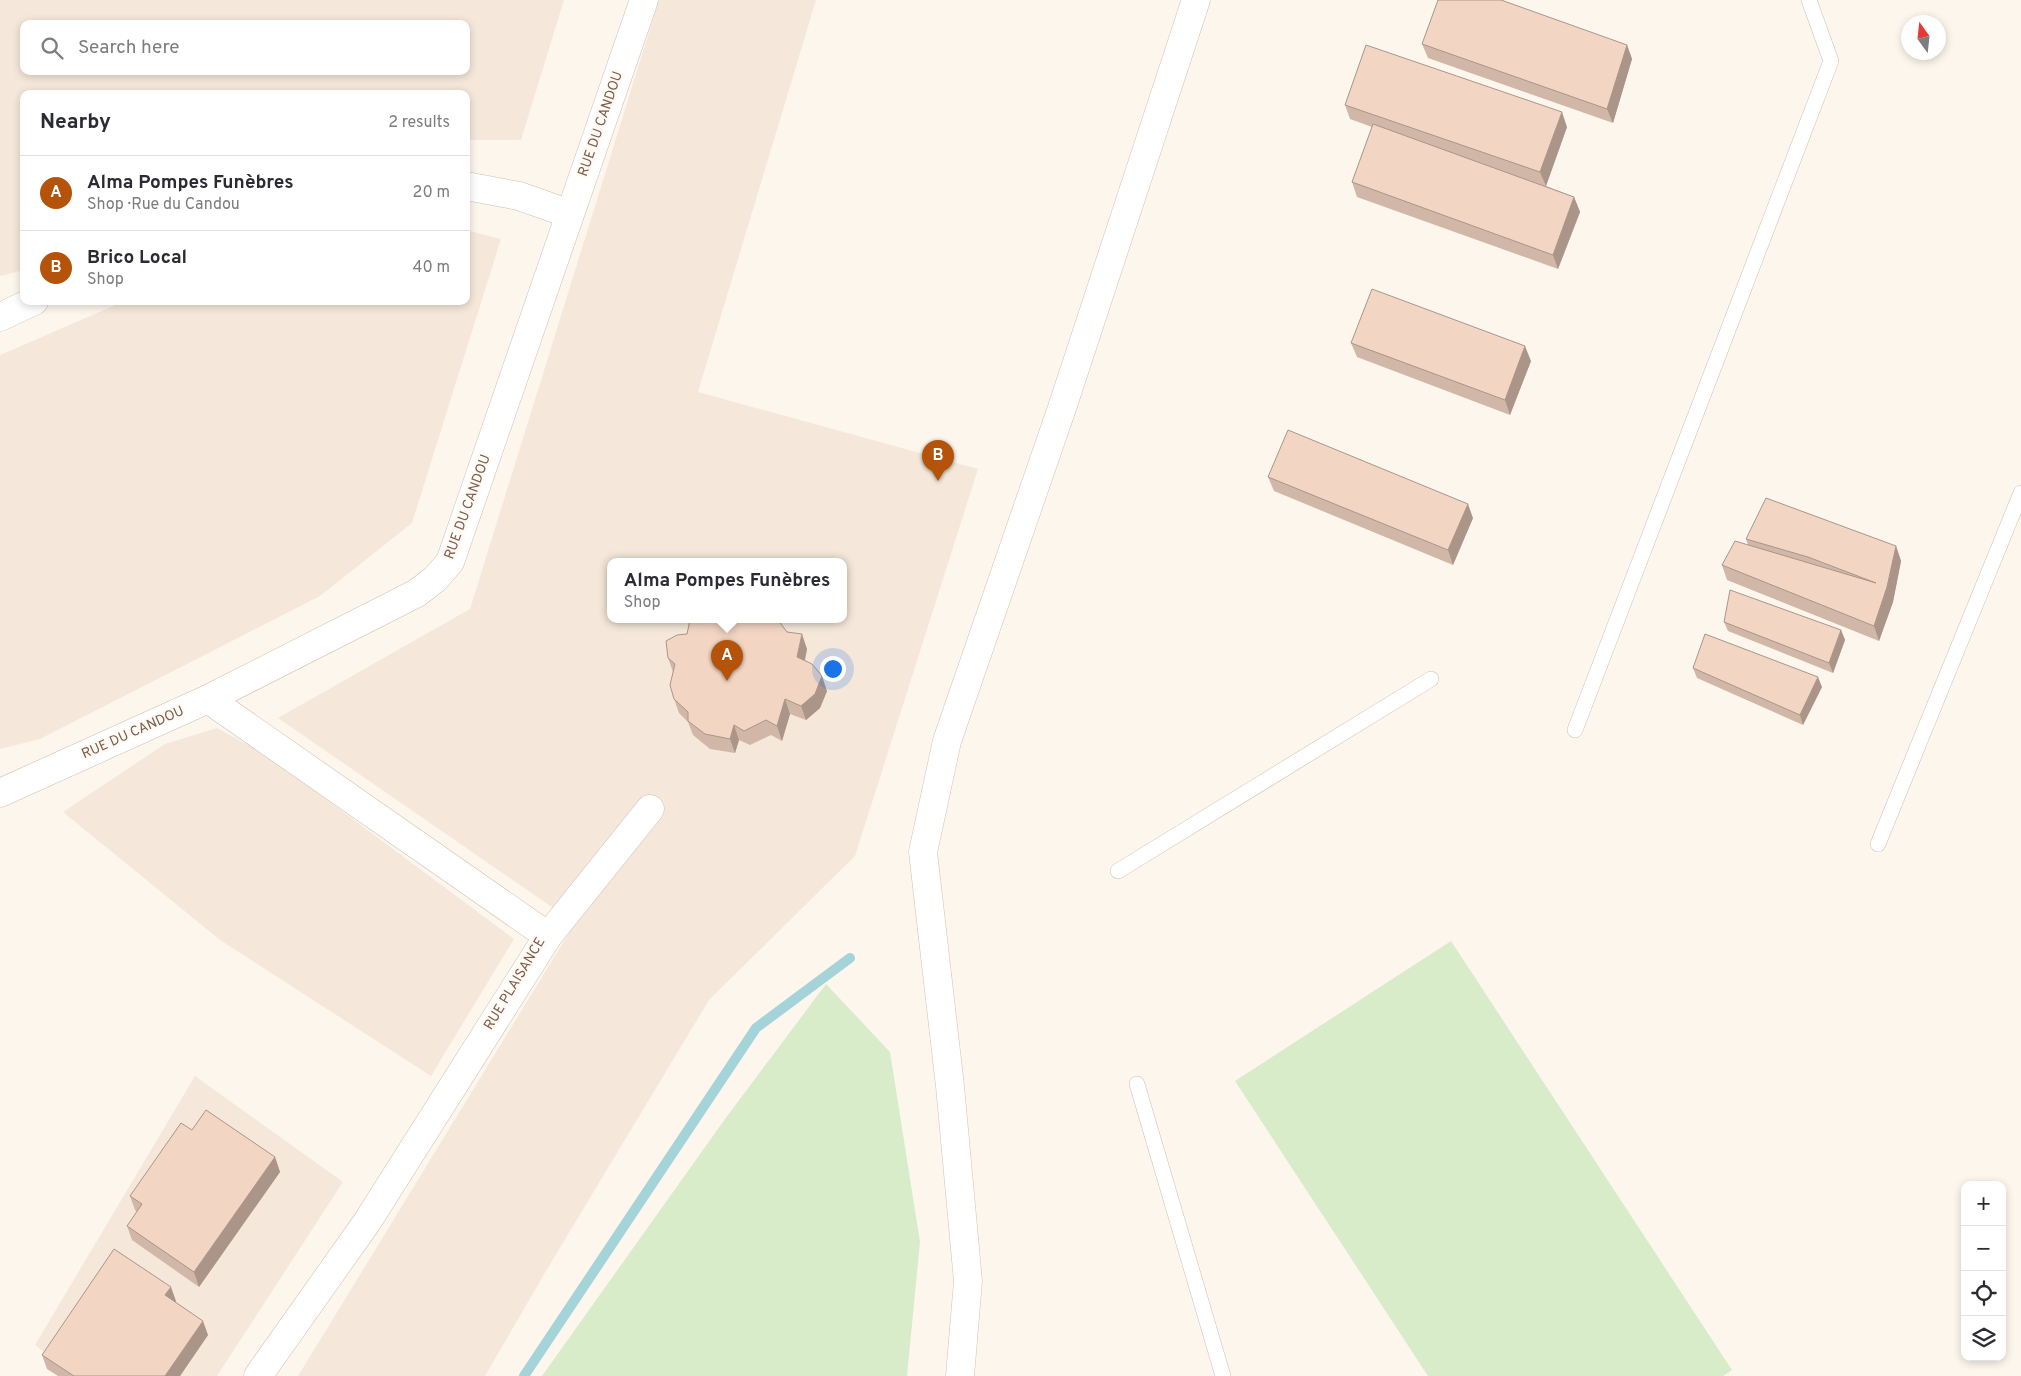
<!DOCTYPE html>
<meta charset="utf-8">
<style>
body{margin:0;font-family:Overpass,sans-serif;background:#f7f7f7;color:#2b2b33}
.controls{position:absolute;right:15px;bottom:15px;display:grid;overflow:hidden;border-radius:10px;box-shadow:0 2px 8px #0003}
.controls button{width:45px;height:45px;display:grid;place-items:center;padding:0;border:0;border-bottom:1px solid #e1e1e2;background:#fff;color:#2b2b33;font:25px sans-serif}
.compass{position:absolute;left:1901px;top:15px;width:45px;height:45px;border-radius:50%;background:#fff;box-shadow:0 2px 8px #0003;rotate:345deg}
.you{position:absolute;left:832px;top:668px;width:18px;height:18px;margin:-12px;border:4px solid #fff;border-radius:50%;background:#1a73e8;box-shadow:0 0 0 8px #1a73e833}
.badge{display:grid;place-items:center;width:32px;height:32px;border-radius:50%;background:#b45309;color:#fff;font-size:16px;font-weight:700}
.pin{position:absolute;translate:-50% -41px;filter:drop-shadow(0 1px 2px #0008)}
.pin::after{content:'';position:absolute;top:26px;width:18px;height:15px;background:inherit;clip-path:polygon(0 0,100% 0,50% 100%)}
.popup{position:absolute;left:607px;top:558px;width:240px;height:65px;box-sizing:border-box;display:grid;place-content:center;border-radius:10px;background:#fff;filter:drop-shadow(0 1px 4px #0005);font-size:16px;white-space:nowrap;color:#7c7c81}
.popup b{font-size:19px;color:#2b2b33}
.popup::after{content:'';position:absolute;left:50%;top:100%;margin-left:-10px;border:10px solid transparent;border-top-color:#fff}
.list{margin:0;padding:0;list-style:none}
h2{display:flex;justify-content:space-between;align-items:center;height:65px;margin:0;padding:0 20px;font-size:21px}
h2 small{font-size:16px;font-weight:400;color:#7c7c81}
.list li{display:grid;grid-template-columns:32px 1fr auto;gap:15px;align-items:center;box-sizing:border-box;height:75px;padding:0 20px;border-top:1px solid #e1e1e2}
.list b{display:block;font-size:19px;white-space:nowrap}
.list p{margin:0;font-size:16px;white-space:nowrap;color:#7c7c81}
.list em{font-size:16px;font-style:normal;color:#7c7c81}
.icon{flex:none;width:28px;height:28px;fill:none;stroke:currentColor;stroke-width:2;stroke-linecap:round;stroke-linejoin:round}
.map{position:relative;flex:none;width:2021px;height:1376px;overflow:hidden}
.search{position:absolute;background:#fff;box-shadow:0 2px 8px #0003;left:20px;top:20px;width:450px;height:55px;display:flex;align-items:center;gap:12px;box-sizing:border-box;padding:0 18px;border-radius:10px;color:#7c7c81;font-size:19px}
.panel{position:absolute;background:#fff;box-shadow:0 2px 8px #0003;left:20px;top:90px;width:450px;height:215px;border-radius:10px}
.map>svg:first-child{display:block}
</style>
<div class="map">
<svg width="2021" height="1376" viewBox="0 0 2021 1376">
<rect width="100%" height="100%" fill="#fdf6ec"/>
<!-- residential -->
<path fill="#f5e8da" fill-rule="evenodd" d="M0,0h564l-43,140h-55v-46h-442v176l-24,6zM24,24h442v47h-442z
M659,0h157l-118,392 280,77 -123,387 -146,144 -163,271 -61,105h-187l277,-453 -297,-205 192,-109zM611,562h232v58h-232z
M466,230l35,9 -89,284 -92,73 -280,143 -40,10v-394l125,-54h341z
M217,728l51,28 246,183 -83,137 -211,-136 -157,-128 102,-68z
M195,1076l148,106 -126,194h-143l-39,-31z"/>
<!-- green -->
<path fill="#d8ecc9" d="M1451,941l281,429 -9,6h-295l-193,-295z
M826,984l64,68 30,190 -13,134h-365l183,-257z"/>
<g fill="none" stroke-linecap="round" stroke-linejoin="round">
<!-- stream -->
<path stroke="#a5d3da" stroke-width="10" d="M524,1376l232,-348 94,-70"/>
<defs>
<path id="service" d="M1575,730l256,-669 -22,-61
M1878,844l143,-351
M1118,871l313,-192
M1137,1084l86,292"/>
<path id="minor" d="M466,186l53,10 51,18
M0,317l34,-16
M208,699l340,237 -181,286 -109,154
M0,793l208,-94 209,-106 18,-14 15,-17 194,-562
M548,936l102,-127"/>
<path id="secondary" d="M960,1376l8,-95 -18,-195 -27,-234 24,-111 115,-333 134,-408"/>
</defs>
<!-- service casing -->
<use href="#service" stroke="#d1beb0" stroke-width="16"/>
<!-- minor casing -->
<use href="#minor" stroke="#d1beb0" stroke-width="29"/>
<!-- secondary casing -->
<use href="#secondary" stroke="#d6c0b0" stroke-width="29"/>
<!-- service -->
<use href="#service" stroke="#fff" stroke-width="15"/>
<!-- minor -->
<use href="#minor" stroke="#fff" stroke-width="28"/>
<!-- secondary -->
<use href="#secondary" stroke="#fff" stroke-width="28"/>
</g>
<!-- wall -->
<path fill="#d1b7a8" d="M1422,44l205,1 5,14 -19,64 -185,-65z
M1345,105l222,22 -21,59 28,11 6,15 -22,57 -201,-72 -5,-15 20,-55 -22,-8z
M1351,343l180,18 -21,54 -153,-58z
M1268,477l205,41 -20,47 -179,-74z
M1746,539l150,7 5,15 -8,41 -14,39 -152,-61 -5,-15 26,-20z
M1724,622l117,8 4,10 -12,33 -105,-42z
M787,632l20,17 -2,12 22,30 -7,17 -14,12 -16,-6 -8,27 -11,-6 -21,10 -11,-5 -4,13 -25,-4 -17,-14 -5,-13 -9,-9 -5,-14 -1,-27 -5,-14z
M1693,668l129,19 -19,38 -106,-47z
M192,1130l83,27 5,15 -81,115 -67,-47 -5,-14 10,-14 -2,-2 -5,-14z
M176,1301l-1,2 33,32 -28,41h-122l-11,-7 -5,-14z"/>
<!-- shaded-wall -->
<path fill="#aa9588" d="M1627,45l5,14 -19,64 -6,-14z
M1562,112l5,15 -21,59 -6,-14z
M1574,197l6,15 -22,57 -5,-14z
M1525,346l6,15 -21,54 -5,-15z
M1468,504l5,14 -20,47 -5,-15z
M1896,546l5,15 -8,41 -14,39 -5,-15z
M1841,630l4,10 -12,33 -4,-10z
M802,634l5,15 -5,23 -5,-15z
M822,676l5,15 -7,17 -14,12 -5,-14z
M1818,677l4,10 -19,38 -3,-10z
M785,699l5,15 -8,27 -5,-15z
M734,725l5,15 -4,13 -5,-14z
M275,1157l5,15 -81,115 -5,-15z
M171,1287l5,14 -6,9 -5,-15z
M203,1321l5,14 -28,41h-15z"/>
<!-- building -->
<path fill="#f3d5c3" stroke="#aa9588" d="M1438,0h63l126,45 -20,64 -185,-65z
M1366,45l196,67 -22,60 -195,-67z
M1373,124l201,73 -21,58 -201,-73z
M1372,289l153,57 -20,54 -154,-57z
M1288,430l180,74 -20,46 -180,-73z
M1766,498l130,48 -9,41 -13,39 -152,-61 13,-24 141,42 -68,-26 -62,-18z
M1730,590l111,40 -12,33 -105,-41z
M690,620h88l9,12 15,2 -5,23 15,7 10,12 -7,18 -14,12 -16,-7 -8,27 -11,-6 -22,11 -10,-6 -4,14 -25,-5 -17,-13v-9l-14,-13 -4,-14 5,-21 -7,-6 -2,-17 11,-6 10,-1z
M1705,634l113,43 -18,38 -107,-47z
M206,1110l69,47 -81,115 -67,-46 15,-22 -12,-8 51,-73 11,7z
M114,1249l57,38 -6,8 38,26 -38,55h-91l-32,-21z"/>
<g text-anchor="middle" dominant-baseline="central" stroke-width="5" stroke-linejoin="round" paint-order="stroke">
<!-- street labels -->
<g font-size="14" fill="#7a5c4d" stroke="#fffaf3">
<text transform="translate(601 124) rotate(-71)">RUE DU CANDOU</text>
<text transform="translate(468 507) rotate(-70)">RUE DU CANDOU</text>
<text transform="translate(133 733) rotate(-24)">RUE DU CANDOU</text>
<text transform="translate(515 984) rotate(-59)">RUE PLAISANCE</text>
</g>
</g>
</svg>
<div class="controls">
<button>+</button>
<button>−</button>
<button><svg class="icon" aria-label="locate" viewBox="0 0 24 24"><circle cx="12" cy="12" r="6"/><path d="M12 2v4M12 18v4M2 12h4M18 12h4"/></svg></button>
<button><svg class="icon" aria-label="layers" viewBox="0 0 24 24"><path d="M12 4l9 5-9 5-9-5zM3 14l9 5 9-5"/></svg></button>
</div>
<svg class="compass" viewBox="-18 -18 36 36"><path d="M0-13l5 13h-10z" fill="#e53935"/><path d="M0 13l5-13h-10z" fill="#7c7c81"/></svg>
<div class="you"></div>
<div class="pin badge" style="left:727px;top:681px">A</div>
<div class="popup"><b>Alma Pompes Funèbres</b>Shop</div>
<div class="pin badge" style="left:938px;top:481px">B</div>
<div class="search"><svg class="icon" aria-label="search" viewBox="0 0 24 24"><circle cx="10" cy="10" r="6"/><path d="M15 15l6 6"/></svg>Search here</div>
<section class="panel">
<h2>Nearby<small>2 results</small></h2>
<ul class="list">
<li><span class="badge">A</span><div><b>Alma Pompes Funèbres</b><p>Shop · Rue du Candou</p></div><em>20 m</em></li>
<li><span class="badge">B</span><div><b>Brico Local</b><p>Shop</p></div><em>40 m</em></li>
</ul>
</section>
</div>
